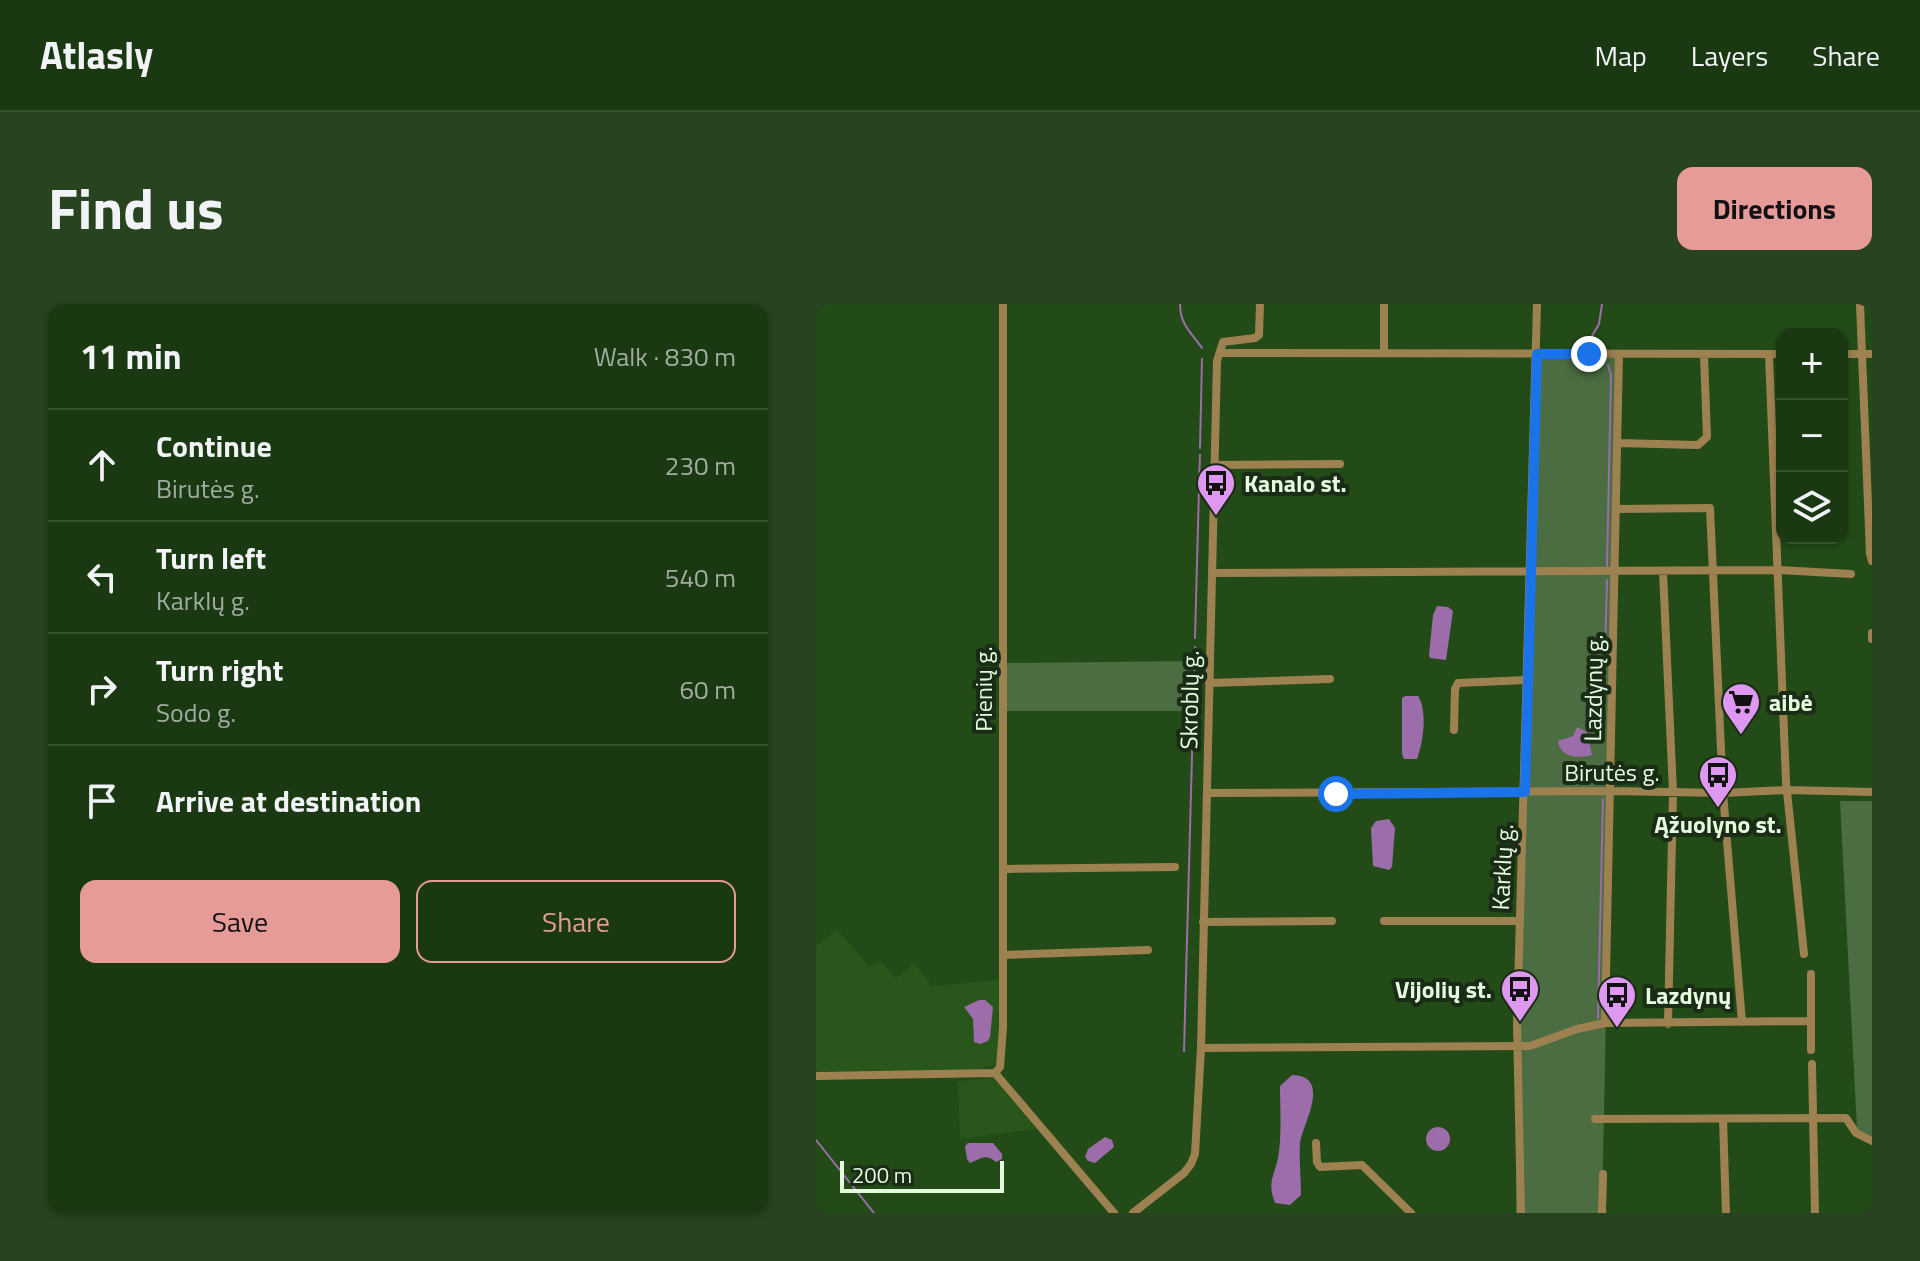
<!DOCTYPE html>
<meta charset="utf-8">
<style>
body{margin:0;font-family:"Titillium Web",sans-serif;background:#27431f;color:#f1f3f6}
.controls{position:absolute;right:24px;top:24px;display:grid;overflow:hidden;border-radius:16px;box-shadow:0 2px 6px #0004}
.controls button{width:72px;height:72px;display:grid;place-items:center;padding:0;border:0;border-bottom:2px solid #385231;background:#1a3811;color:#f1f3f6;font:40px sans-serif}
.scale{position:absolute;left:24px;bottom:20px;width:164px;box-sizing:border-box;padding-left:8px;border:4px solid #e4fbde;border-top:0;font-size:22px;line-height:28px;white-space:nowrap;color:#e4fbde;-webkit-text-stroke:6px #1a2c15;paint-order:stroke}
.stop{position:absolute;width:24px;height:24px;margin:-18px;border:6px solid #1a73e8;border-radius:50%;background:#fff}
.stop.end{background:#1a73e8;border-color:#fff;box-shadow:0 2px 8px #0008}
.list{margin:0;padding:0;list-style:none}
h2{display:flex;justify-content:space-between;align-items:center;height:104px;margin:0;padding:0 32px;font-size:34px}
h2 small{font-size:26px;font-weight:400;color:#9fac9f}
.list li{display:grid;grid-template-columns:52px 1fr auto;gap:24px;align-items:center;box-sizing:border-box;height:112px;padding:0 32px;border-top:2px solid #385231}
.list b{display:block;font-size:30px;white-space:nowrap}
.list p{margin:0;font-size:26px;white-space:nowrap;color:#9fac9f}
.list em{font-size:26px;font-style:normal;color:#9fac9f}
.actions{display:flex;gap:16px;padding:24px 32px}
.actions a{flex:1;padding:18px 0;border:2px solid #e69b98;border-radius:16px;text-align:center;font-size:28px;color:#e69b98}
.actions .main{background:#e69b98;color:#111}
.icon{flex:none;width:44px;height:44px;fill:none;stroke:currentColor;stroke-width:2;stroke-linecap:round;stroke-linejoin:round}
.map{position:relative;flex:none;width:1056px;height:909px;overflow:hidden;border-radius:16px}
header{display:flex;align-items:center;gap:48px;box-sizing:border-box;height:112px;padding:0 40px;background:#1a3811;border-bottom:2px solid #385231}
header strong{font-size:38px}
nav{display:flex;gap:44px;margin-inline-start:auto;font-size:28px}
.intro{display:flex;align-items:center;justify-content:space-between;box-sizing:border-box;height:192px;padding:0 48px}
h1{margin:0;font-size:56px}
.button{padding:20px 36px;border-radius:16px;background:#e69b98;color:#111;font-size:28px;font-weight:700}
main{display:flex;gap:48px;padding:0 48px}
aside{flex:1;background:#1a3811;border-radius:16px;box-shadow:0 2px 6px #0004}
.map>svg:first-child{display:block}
</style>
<header>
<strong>Atlasly</strong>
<nav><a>Map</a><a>Layers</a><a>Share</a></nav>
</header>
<div class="intro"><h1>Find us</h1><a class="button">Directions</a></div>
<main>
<aside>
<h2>11 min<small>Walk · 830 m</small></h2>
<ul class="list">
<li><svg class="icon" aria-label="ahead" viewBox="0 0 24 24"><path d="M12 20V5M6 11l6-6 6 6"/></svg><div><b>Continue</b><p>Birutės g.</p></div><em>230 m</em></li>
<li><svg class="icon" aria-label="left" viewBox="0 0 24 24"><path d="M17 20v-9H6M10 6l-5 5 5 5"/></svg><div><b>Turn left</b><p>Karklų g.</p></div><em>540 m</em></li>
<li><svg class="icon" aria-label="right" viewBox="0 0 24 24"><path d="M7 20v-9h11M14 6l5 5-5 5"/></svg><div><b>Turn right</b><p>Sodo g.</p></div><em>60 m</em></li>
<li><svg class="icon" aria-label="arrive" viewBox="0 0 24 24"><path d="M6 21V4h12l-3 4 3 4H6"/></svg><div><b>Arrive at destination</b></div></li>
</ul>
<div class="actions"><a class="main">Save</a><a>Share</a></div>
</aside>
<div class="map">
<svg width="1056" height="909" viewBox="0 0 1056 909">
<rect width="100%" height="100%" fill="#234b17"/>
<!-- built -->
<path fill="#29561b" d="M21,626l33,37 10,-7 16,18 18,-15 18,23 68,-6 -3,84 -25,7h-156v-125z
M178,774l42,51 -76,10 -2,-58z"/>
<!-- green -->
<path fill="#4b6d41" d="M721,50h82l-17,859h-86l1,-147z
M376,357l-2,50h-183l-2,-48z
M1024,497h32v335l-7,-1 -8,-6z"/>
<!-- water -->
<path fill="#9d6caa" d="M621,302l11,1 5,4 -7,49 -16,-2 -1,-3 4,-40z
M589,392h13c10,15 5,47 -1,63h-13l-2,-5v-56z
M761,423l10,5 5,23c-15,4 -32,2 -34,-14l15,-5z
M573,515l6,9 -3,39 -3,3 -16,-4 -2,-38 5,-7z
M163,696h6l8,7 -3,30 -2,4 -8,3 -6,-2 -1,-23 -9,-12z
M476,771c41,1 10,50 8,68 -1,17 1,35 1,52l-11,10 -15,-2c-8,-21 -1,-26 3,-45 4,-23 2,-49 2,-72z
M610 835a12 12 0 1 1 24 0a12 12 0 1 1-24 0Z
M289,833l7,3 2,7 -19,16 -7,-2 -3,-4 3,-8z
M152,839h25l9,11v5l-6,3c-11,-9 -15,-3 -26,1l-3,-4 -2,-13z"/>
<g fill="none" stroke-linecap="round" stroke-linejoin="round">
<!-- stream -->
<path stroke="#9d6caa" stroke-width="2" d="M364,0c0,21 11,28 22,44
M774,37l9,6
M770,42l13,-22 3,-20
M384,144l2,-89
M383,178l1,-27
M791,262l4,-191 -3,-10
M379,334l4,-149
M377,406l2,-63
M787,424l4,-148
M782,714l5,-219
M368,747l9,-332
M0,836l58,73"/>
<!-- minor -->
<path stroke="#9e8151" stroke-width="8" d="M1044,0l10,250 2,7
M404,49l562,1
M568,49v-49
M1026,50h30
M953,51l17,427 18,172
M802,139l80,2 9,-8 -3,-82
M398,161l126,-1
M802,205l92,-1 13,285 19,229
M847,268l10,220 -5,232
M396,269l567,-3 72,4
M1056,329v6
M393,379l121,-4
M638,426l1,-41 3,-6 69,-3
M391,489l403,-2 113,2 64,-3 85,2
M188,565l171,-2
M568,617h135
M387,618l129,-1
M188,651l144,-5
M995,670v76
M789,719l14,-669
M385,744l329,-2 47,-17 28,-6 205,-2
M996,760l3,149
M179,769l5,-6 3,-40v-723
M179,769l119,140
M0,772l179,-3
M779,815l251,-1 10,15 16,8
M907,815l3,94
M500,839l1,19 3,5 42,-2 49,48
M317,909l51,-40 7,-9 4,-10 6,-106 16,-687 6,-19 32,-4 4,-3 1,-31
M705,909l-4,-189 20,-720
M786,909l1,-39"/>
</g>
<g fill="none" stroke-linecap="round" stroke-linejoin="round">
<!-- route -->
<path stroke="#1a73e8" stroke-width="10" d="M520,490l189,-2 12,-438h52"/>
</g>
<!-- icons -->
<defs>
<symbol id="bus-pin" viewBox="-11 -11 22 30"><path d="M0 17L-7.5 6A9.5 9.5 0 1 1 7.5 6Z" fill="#df98f2" stroke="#1a2c15"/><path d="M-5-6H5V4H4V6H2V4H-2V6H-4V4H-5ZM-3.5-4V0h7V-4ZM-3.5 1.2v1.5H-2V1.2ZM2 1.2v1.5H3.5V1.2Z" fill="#111"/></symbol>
<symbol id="supermarket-pin" viewBox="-11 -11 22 30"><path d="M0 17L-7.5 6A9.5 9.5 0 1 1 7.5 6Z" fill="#df98f2" stroke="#1a2c15"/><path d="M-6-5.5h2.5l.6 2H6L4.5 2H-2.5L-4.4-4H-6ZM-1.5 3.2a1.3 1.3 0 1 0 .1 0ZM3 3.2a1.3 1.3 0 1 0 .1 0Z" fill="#111"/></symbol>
</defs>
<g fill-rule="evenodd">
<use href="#bus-pin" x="378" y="157" width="44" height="60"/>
<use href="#supermarket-pin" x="903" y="376" width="44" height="60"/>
<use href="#bus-pin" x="880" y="449" width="44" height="60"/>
<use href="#bus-pin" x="682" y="663" width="44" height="60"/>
<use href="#bus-pin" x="779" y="669" width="44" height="60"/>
</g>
<g text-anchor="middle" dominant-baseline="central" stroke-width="8" stroke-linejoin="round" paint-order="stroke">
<!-- poi labels -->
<g font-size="24" font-weight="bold" fill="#e4fbde" stroke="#1a2c15" text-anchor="start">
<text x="428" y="179">Kanalo st.</text>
<text x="953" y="398">aibė</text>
<text x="902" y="520" text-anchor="middle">Ąžuolyno st.</text>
<text x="676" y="685" text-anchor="end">Vijolių st.</text>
<text x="829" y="691">Lazdynų</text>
</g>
<!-- street labels -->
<g font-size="24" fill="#e4fbde" stroke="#1a2c15">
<text transform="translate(777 384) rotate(-89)">Lazdynų g.</text>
<text transform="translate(167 385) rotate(-90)">Pienių g.</text>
<text transform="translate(373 396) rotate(-89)">Skroblų g.</text>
<text x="796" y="468">Birutės g.</text>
<text transform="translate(686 563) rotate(-87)">Karklų g.</text>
</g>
</g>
</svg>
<div class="controls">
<button>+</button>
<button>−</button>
<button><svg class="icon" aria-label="layers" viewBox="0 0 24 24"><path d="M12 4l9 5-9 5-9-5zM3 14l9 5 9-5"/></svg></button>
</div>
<div class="scale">200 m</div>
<div class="stop" style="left:520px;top:490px"></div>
<div class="stop end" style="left:773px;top:50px"></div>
</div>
</main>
